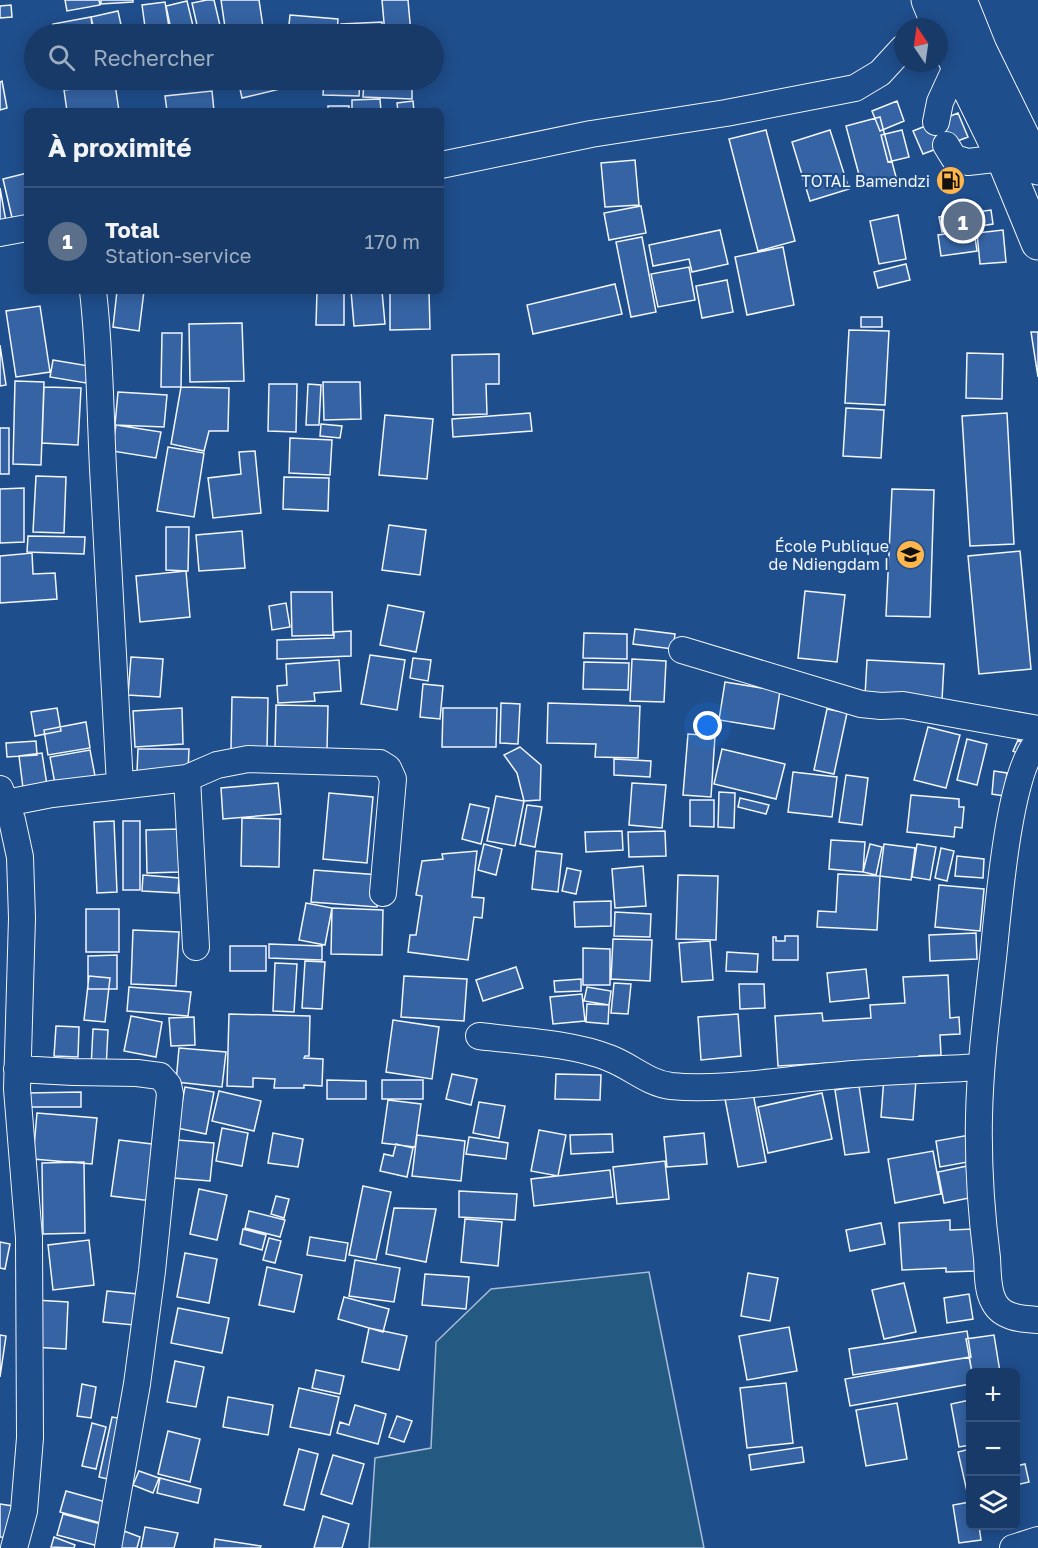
<!DOCTYPE html>
<html lang="fr">
<meta charset="utf-8">
<style>
body{margin:0;font-family:"Golos Text",sans-serif;background:#20416f;color:#f1f3f6}
.controls{position:absolute;right:18px;bottom:18px;display:grid;overflow:hidden;border-radius:9px;box-shadow:0 3px 15px #0003}
.controls button{width:54px;height:54px;display:grid;place-items:center;padding:0;border:0;border-bottom:2px solid #36547d;background:#173a69;color:#f1f3f6;font:30px sans-serif}
.compass{position:absolute;left:894px;top:18px;width:54px;height:54px;border-radius:50%;background:#173a69;box-shadow:0 3px 15px #0003;rotate:347deg}
.you{position:absolute;left:708px;top:726px;width:21px;height:21px;margin:-15px;border:4px solid #fff;border-radius:50%;background:#1a73e8;box-shadow:0 0 0 9px #1a73e833}
.badge{display:grid;place-items:center;width:39px;height:39px;border-radius:50%;background:#bca0f2;color:#fff;font-size:20px;font-weight:700}
.pin{position:absolute;translate:-50% -50%;border:3px solid #fff;box-shadow:0 2px 6px #0006}
.list{margin:0;padding:0;list-style:none}
h2{display:flex;justify-content:space-between;align-items:center;height:78px;margin:0;padding:0 24px;font-size:26px}
h2 small{font-size:20px;font-weight:400;color:#9eadc0}
.list li{display:grid;grid-template-columns:39px 1fr auto;gap:18px;align-items:center;box-sizing:border-box;height:108px;padding:0 24px;border-top:2px solid #36547d}
.list b{display:block;font-size:22px;white-space:nowrap}
.list p{margin:0;font-size:20px;white-space:nowrap;color:#9eadc0}
.list em{font-size:20px;font-style:normal;color:#9eadc0}
.icon{flex:none;width:33px;height:33px;fill:none;stroke:currentColor;stroke-width:2;stroke-linecap:round;stroke-linejoin:round}
.map{position:relative;flex:none;width:1038px;height:1548px;overflow:hidden}
.search{position:absolute;background:#173a69;box-shadow:0 3px 15px #0003;left:24px;top:24px;width:420px;height:66px;display:flex;align-items:center;gap:15px;box-sizing:border-box;padding:0 21px;border-radius:33px;color:#9eadc0;font-size:22px}
.panel{position:absolute;background:#173a69;box-shadow:0 3px 15px #0003;left:24px;top:108px;width:420px;height:186px;border-radius:9px}
.map>svg:first-child{display:block}
</style>
<div class="map">
<svg width="1038" height="1548" viewBox="0 0 1038 1548">
<rect width="100%" height="100%" fill="#1f4e8c"/>
<!-- green -->
<path fill="#245a82" stroke="#a8bbd7" stroke-width="1.5" d="M649,1272l55,276h-335l6,-90 56,-10 5,-106 55,-53z"/>
<!-- building -->
<path fill="#3563a3" stroke="#f2f6ff" stroke-width="1.5" d="M65,0h34l1,5 -33,6z
M101,0h32v2l-32,2z
M207,0h7l8,34h-23l-7,-31z
M221,0h38l5,34h-38z
M382,0h26l3,34h-26z
M187,1l8,33h-23l-6,-28z
M165,2l5,32h-24l-4,-29z
M11,5l1,12 -12,1v-12z
M118,11l5,23h-28l-4,-17z
M290,15l48,4 -1,15h-49z
M91,17l2,17h-39l-1,-10z
M382,22l1,12h-42v-10z
M118,80h38v3l-38,1z
M238,80h40l2,9 -38,9z
M324,80l36,1 -1,15 -36,-1z
M364,80h48v19l-49,-2z
M2,81l5,27 -7,2v-28z
M115,84l4,27h-52l-3,-21z
M212,91l2,20h-47l-2,-15z
M380,99l1,12h-29v-11z
M413,101l1,10h-16l-1,-8z
M897,101l7,20 -24,10 -8,-20z
M328,106h21v5h-21z
M958,113l10,24 -45,17 -10,-23z
M880,117l16,60 -34,9 -16,-60z
M766,130l29,111 -37,10 -29,-112z
M830,130l19,59 -39,12 -18,-59z
M902,130l7,27 -21,5 -7,-27z
M635,160l4,45 -34,2 -4,-44z
M27,173v46l-14,3 -10,-43z
M0,188l7,39 -7,1z
M641,206l5,27 -37,7 -5,-27z
M991,210l2,14 -51,8 -3,-15z
M898,215l8,44 -27,5 -9,-43z
M720,230l8,34 -36,8 -3,-13 -36,7 -4,-21z
M974,230l3,21 -36,5 -3,-21z
M1003,230l3,32 -26,2 -3,-31z
M642,237l14,75 -25,5 -15,-75z
M783,247l11,58 -47,10 -12,-58z
M906,264l4,16 -32,8 -4,-16z
M689,267l6,33 -37,7 -7,-33z
M727,280l6,32 -31,6 -6,-32z
M615,284l7,30 -89,20 -6,-29z
M117,291h27l-5,40 -26,-4z
M317,291h27v34h-28z
M351,291h31l3,33 -31,2z
M390,291h39l1,38 -40,1z
M40,306l10,66 -34,5 -10,-66z
M861,317h21v10h-21z
M242,323l2,58 -54,1 -1,-58z
M849,330l40,1 -4,74 -40,-2z
M1031,332h7v45z
M162,333h20l-1,54h-20z
M0,345l6,40 -6,1z
M967,353l36,1 -1,45 -36,-1z
M499,354v30h-13l1,30 -34,1 -1,-60z
M53,360l36,6 -3,17 -36,-6z
M15,381l29,1 -3,83 -28,-1z
M323,382h37l1,37 -37,1z
M269,384h28l-1,48 -28,-1z
M308,384l13,1 -2,40h-13z
M44,387l37,1 -3,57 -36,-2z
M181,387l48,1 -1,43h-19l-5,20 -33,-7z
M118,392l49,3 -3,32 -49,-2z
M846,408l38,2 -3,48 -38,-2z
M530,413l2,18 -79,6 -1,-18z
M1007,413l7,131 -44,2 -8,-130z
M385,415l48,4 -6,60 -48,-4z
M321,424l21,2 -2,12 -20,-2z
M116,425l45,7 -5,26 -44,-7z
M0,428h9v46h-9z
M290,438l42,2 -2,35 -41,-2z
M168,447l36,6 -10,64 -37,-6z
M255,451l6,62 -48,5 -5,-40 33,-4 -2,-22z
M36,476l30,1 -2,56 -31,-1z
M284,477l45,1 -1,33 -45,-2z
M24,488v54l-24,1v-54z
M892,489l42,1 -4,127 -44,-1z
M389,525l37,5 -6,45 -38,-5z
M166,527h23l-1,44 -22,-1z
M242,531l3,37 -46,3 -3,-36z
M28,536l57,1 -1,17 -57,-2z
M1020,551l11,118 -52,5 -11,-118z
M32,553l1,21 22,-1 2,26 -57,4v-47z
M186,571l4,46 -50,5 -4,-46z
M805,591l40,4 -8,67 -39,-4z
M291,592h41l1,43 -41,1z
M286,603l4,24 -18,3 -3,-24z
M388,605l36,7 -8,40 -36,-7z
M635,629l40,5 -2,15 -40,-5z
M351,631v25l-74,3v-19l57,-2v-6z
M584,633l43,1v25l-44,-1z
M370,655l35,5 -8,50 -36,-6z
M131,657l32,2 -3,38 -32,-2z
M413,658l18,2 -3,21 -18,-3z
M632,659l34,2 -2,41 -34,-1z
M339,660l2,31 -27,2 1,8 -37,2 -1,-17 10,-1 -1,-21z
M867,660l77,4 -2,36 -77,-4z
M584,662l45,1 -1,27 -45,-1z
M725,682l55,9 -6,38 -55,-9z
M423,684l20,2 -3,33 -20,-2z
M232,697l36,1 -1,51h-36z
M501,703l19,1 -2,40 -18,-1z
M548,703l92,3 -2,52 -43,-1 1,-13 -49,-1z
M276,705l52,1 -1,44 -52,-1z
M57,708l4,23 -26,5 -4,-24z
M182,708l1,36 -48,3 -2,-36z
M443,708h54l-1,39h-54z
M827,709l20,4 -13,61 -20,-4z
M86,722l4,26 -42,7 -4,-25z
M928,727l32,8 -14,53 -32,-8z
M688,734l27,2 -4,61 -28,-2z
M967,739l20,5 -10,41 -20,-5z
M1018,740l9,4 -5,11 -9,-4z
M36,741l1,14 -30,2 -1,-14z
M520,747l21,18 -1,35 -16,1 -7,-28 -13,-18z
M138,749h51l-1,23h-51z
M722,749l63,15 -9,35 -62,-15z
M90,750l5,26 -40,8 -5,-27z
M42,753l6,39 -24,4 -5,-40z
M614,759l37,2 -1,16 -36,-2z
M994,771l13,2 -3,23 -12,-2z
M793,772l44,5 -5,40 -44,-5z
M846,775l22,3 -6,47 -23,-3z
M278,783l3,31 -58,5 -2,-31z
M632,783l34,2 -4,43 -33,-3z
M719,792l16,1 -1,35 -16,-1z
M329,793l44,4 -6,66 -44,-4z
M911,795l48,4v8h5l-2,21 -7,-1 -1,10 -47,-5z
M496,796l28,5 -9,45 -28,-5z
M740,798l29,7 -3,9 -28,-7z
M690,800h24v27l-24,-1z
M470,804l19,4 -8,36 -19,-5z
M527,805l15,2 -7,40 -15,-3z
M242,818l38,1 -1,48 -38,-1z
M114,821l3,71 -20,1 -3,-71z
M123,821h17v69h-17z
M178,829l1,43 -32,1 -1,-43z
M622,831l1,19 -37,2 -1,-20z
M665,831l1,25 -37,1 -1,-25z
M831,840l34,2 -2,30 -34,-3z
M484,844l18,5 -6,26 -18,-5z
M870,844l12,3 -6,28 -13,-3z
M884,844l31,4 -4,32 -31,-4z
M917,844l19,3 -6,33 -18,-3z
M941,848l13,3 -7,30 -12,-3z
M477,851l-5,46 12,1 -2,20 -8,-1 -6,43 -60,-8 2,-17h6l6,-39 -6,-1 6,-34 21,-2 -1,-5z
M536,851l26,3 -4,38 -26,-3z
M957,856l27,3 -1,19 -28,-2z
M643,866l3,40 -31,2 -3,-39z
M567,868l14,3 -5,23 -14,-3z
M314,870l66,5 -3,32 -66,-5z
M838,874l42,2 -3,54 -60,-3 1,-16 18,1z
M143,875l36,3 -1,15 -36,-2z
M678,875l40,1 -2,64 -40,-1z
M939,885l45,4 -4,42 -45,-4z
M611,901v25l-36,1 -1,-25z
M306,903l26,5 -7,37 -26,-5z
M332,908l51,2 -1,45 -51,-1z
M86,909h33v43h-33z
M615,912l36,2 -1,23 -36,-1z
M133,930l46,2 -3,54 -45,-2z
M976,933l1,26 -47,2 -1,-26z
M785,936h13v24h-25v-23h3v4h9z
M613,939l39,1 -2,41 -39,-2z
M710,941l3,39 -31,2 -3,-39z
M269,944l53,2v14l-53,-2z
M230,946h36v25h-36z
M583,948l27,1v36h-27z
M727,952l31,2 -1,18 -31,-1z
M117,955v34h-29v-33z
M305,961l20,1 -3,47 -20,-1z
M275,963l22,1 -3,48 -21,-1z
M516,967l7,21 -40,13 -7,-21z
M866,969l3,29 -39,4 -3,-29z
M948,975l2,43 9,-1 1,17 -20,1 1,20 -22,1v10l-18,-7 -123,7 -3,-50 47,-3 1,8 48,-3 -1,-13 35,-2 -2,-26z
M89,976l21,2 -5,44 -21,-2z
M404,976l63,3 -3,42 -63,-4z
M581,979v12l-26,1 -1,-11z
M614,983l17,1 -3,30 -17,-1z
M739,984h25l1,24 -25,1z
M129,987l62,5 -3,24 -61,-5z
M587,987l24,4 -2,14 -25,-4z
M582,994l3,27 -32,3 -3,-27z
M587,1004l22,1 -1,19 -22,-2z
M229,1014l81,2 -1,40h-4l-1,2 19,1 -1,27 -18,-1v3h-30l1,-9 -22,-1v9l-26,-1z
M738,1014l3,42 -40,4 -3,-43z
M131,1016l31,6 -6,35 -32,-6z
M194,1017l1,28 -24,1 -2,-28z
M393,1020l46,7 -7,52 -46,-7z
M56,1026l23,1 -1,30 -24,-1z
M93,1029l15,1 -2,40 -15,-2z
M179,1048l47,4 -4,35 -46,-5z
M452,1074l25,5 -6,26 -25,-6z
M556,1074l45,1 -1,25 -45,-1z
M884,1077l32,3 -3,40 -32,-3z
M327,1080l39,1v18h-39z
M382,1080h41v19h-41z
M859,1086l10,66 -24,3 -10,-65z
M185,1087l29,5 -8,42 -29,-6z
M219,1091l42,10 -7,30 -42,-10z
M81,1092v15h-53v-14z
M753,1093l13,69 -28,5 -13,-68z
M822,1093l10,46 -64,14 -10,-46z
M388,1100l33,4 -6,43 -33,-4z
M479,1102l26,4 -6,32 -26,-5z
M37,1113l60,5 -5,46 -59,-5z
M222,1128l26,5 -6,33 -26,-5z
M539,1130l27,5 -8,41 -27,-5z
M273,1133l30,6 -5,28 -30,-4z
M704,1133l3,31 -40,3 -3,-30z
M612,1134l1,18 -42,2 -1,-19z
M975,1134l4,26 -39,7 -4,-26z
M417,1135l48,6 -4,40 -49,-5z
M469,1137l39,6 -2,16 -40,-5z
M119,1140l41,5 -8,56 -41,-5z
M177,1140l37,3 -4,38 -37,-3z
M396,1144l17,4 -6,29 -27,-6 4,-17 9,2z
M933,1151l8,43 -46,9 -7,-44z
M665,1161l4,38 -52,5 -4,-37z
M84,1162l1,71 -42,1 -1,-71z
M972,1165l7,31 -35,7 -6,-31z
M610,1170l3,27 -79,9 -3,-27z
M363,1186l28,6 -15,68 -27,-5z
M199,1189l28,6 -10,45 -27,-6z
M459,1191l58,3 -2,26 -56,-3z
M276,1196l13,3 -5,19 -13,-4z
M394,1208l42,1 -10,53 -40,-8z
M249,1211l36,9 -5,17 -35,-9z
M465,1219l37,3 -4,44 -37,-4z
M950,1220v10l24,-1 2,42 -30,1v-4l-44,2 -3,-47z
M881,1223l4,21 -35,7 -4,-21z
M243,1229l23,6 -4,15 -22,-6z
M310,1237l38,6 -3,18 -38,-6z
M269,1238l12,3 -6,22 -12,-3z
M89,1240l5,45 -41,5 -5,-45z
M0,1242l10,2 -5,25 -5,-1z
M185,1253l32,6 -8,44 -32,-6z
M355,1260l45,8 -6,34 -45,-6z
M267,1267l35,8 -8,37 -35,-7z
M748,1273l30,5 -8,43 -29,-5z
M425,1274l44,3 -3,32 -44,-4z
M904,1283l12,49 -32,7 -12,-49z
M107,1291l31,3 -4,31 -31,-3z
M969,1294l4,25 -26,4 -3,-25z
M344,1297l45,12 -6,23 -45,-13z
M35,1300l33,2 -2,47 -34,-2z
M178,1308l51,10 -7,35 -51,-10z
M789,1327l8,44 -50,9 -8,-44z
M369,1328l38,8 -8,34 -37,-8z
M967,1331l4,26 -118,18 -4,-26z
M0,1335l6,1 -6,41z
M994,1335l6,37h-28l-6,-33z
M969,1357l3,15 -2,12 -120,22 -5,-27z
M175,1361l29,6 -8,40 -29,-5z
M316,1370l28,6 -4,18 -28,-6z
M786,1383l7,60 -46,5 -7,-60z
M82,1384l14,3 -5,31 -14,-2z
M299,1388l40,9 -9,38 -40,-8z
M228,1397l45,8 -5,30 -45,-8z
M970,1400v45l-11,2 -8,-43z
M897,1403l10,56 -41,7 -10,-56z
M355,1405l31,9 -8,30 -41,-11 3,-11 9,3z
M397,1416l15,5 -8,21 -15,-5z
M112,1417l17,3 -13,61 -17,-4z
M92,1423l14,4 -10,42 -14,-3z
M168,1431l32,8 -10,43 -32,-8z
M802,1447l2,15 -53,8 -2,-15z
M299,1449l19,5 -14,56 -20,-5z
M970,1449v46l-2,1 -10,-44z
M333,1455l31,9 -12,40 -31,-10z
M1025,1464l4,18 -13,3v-19z
M139,1471l20,7 -6,15 -20,-8z
M160,1478l41,11 -3,14 -41,-10z
M66,1491l47,13 -5,21 -48,-13z
M970,1502v24h9l2,14 -22,3 -6,-38z
M0,1504l13,2 -3,32 -10,-1z
M63,1514l45,12 -6,21 -45,-12z
M323,1516l26,8 -7,24h-28z
M145,1527l33,6 -4,15h-33z
M124,1531l16,6 -3,11h-19z
M54,1537l21,8 -1,3 -23,-1z
M215,1539l46,7 -1,2h-46z"/>
<g fill="none" stroke-linecap="round" stroke-linejoin="round">
<defs>
<path id="minor" d="M936,122l4,-20 17,-37
M946,145l8,13 14,4 35,-4
M441,165l150,-31 135,-21 129,-25 25,-15 23,-25
M0,233l27,-5
M93,291c7,59 7,118 10,177 5,106 12,211 17,317
M682,650l179,54 20,2 22,-1 135,24
M1038,742c-30,28 -40,172 -45,216 -6,53 -13,106 -14,159 -1,47 2,94 8,141 1,14 0,32 7,44 8,16 28,17 44,18
M187,778l9,169
M0,789l12,31 8,37 2,61 -5,171 12,149 1,200 -6,73 -10,37
M6,803l46,-9 135,-16 30,-13 31,-6 132,4 8,5 5,11 -10,114
M479,1036c40,5 93,7 130,22 22,8 38,25 62,28 49,5 110,-6 160,-10 50,-5 100,-6 150,-9
M17,1069l56,3 64,1 23,3 8,9 2,9 -18,177 -15,113 -29,164
M1013,1548l25,-8"/>
<path id="highway" d="M928,0l11,27
M960,0l20,50 58,118
M939,27l64,131 35,85"/>
</defs>
<!-- minor casing -->
<use href="#minor" stroke="#f2f6ff" stroke-width="28"/>
<!-- highway casing -->
<use href="#highway" stroke="#f2f6ff" stroke-width="35"/>
<!-- minor -->
<use href="#minor" stroke="#1f4e8c" stroke-width="26"/>
<!-- highway -->
<use href="#highway" stroke="#1f4e8c" stroke-width="33"/>
</g>
<!-- icons -->
<defs>
<symbol id="fuel-disc" viewBox="-11 -11 22 22"><circle r="9.5" fill="#ffb74d" stroke="#1f4e8c"/><path d="M-5.5-6h7V0h2V4h1.3V-2.5L3-4.5l.8-.8L6-3V5H2.5V1h-1V6h-7ZM-4.2-4.7v3.2H.2V-4.7Z" fill="#111"/></symbol>
<symbol id="school-disc" viewBox="-11 -11 22 22"><circle r="9.5" fill="#ffb74d" stroke="#1f4e8c"/><path d="M0-5L7-2L0 1L-7-2ZM-4 1L0 2.5L4 1V4Q0 6-4 4Z" fill="#111"/></symbol>
</defs>
<g fill-rule="evenodd">
<use href="#fuel-disc" x="934" y="164" width="33" height="33"/>
<use href="#school-disc" x="894" y="538" width="33" height="33"/>
</g>
<g text-anchor="middle" dominant-baseline="central" stroke-width="4.5" stroke-linejoin="round" paint-order="stroke">
<!-- poi labels -->
<g font-size="16" fill="#f2f6ff" stroke="#1f4e8c" text-anchor="end">
<text x="930" y="181">TOTAL Bamendzi</text>
<text x="889" y="546">École Publique<tspan x="889" dy="18">de Ndiengdam I</tspan></text>
</g>
</g>
</svg>
<div class="controls">
<button>+</button>
<button>−</button>
<button><svg class="icon" aria-label="layers" viewBox="0 0 24 24"><path d="M12 4l9 5-9 5-9-5zM3 14l9 5 9-5"/></svg></button>
</div>
<svg class="compass" viewBox="-18 -18 36 36"><path d="M0-13l5 13h-10z" fill="#e53935"/><path d="M0 13l5-13h-10z" fill="#9eadc0"/></svg>
<div class="you"></div>
<div class="pin badge" style="left:963px;top:221px;background:#5c6f8a">1</div>
<div class="search"><svg class="icon" aria-label="search" viewBox="0 0 24 24"><circle cx="10" cy="10" r="6"/><path d="M15 15l6 6"/></svg>Rechercher</div>
<section class="panel">
<h2>À proximité<small></small></h2>
<ul class="list">
<li><span class="badge" style="background:#5c6f8a">1</span><div><b>Total</b><p>Station-service</p></div><em>170 m</em></li>
</ul>
</section>
</div>
